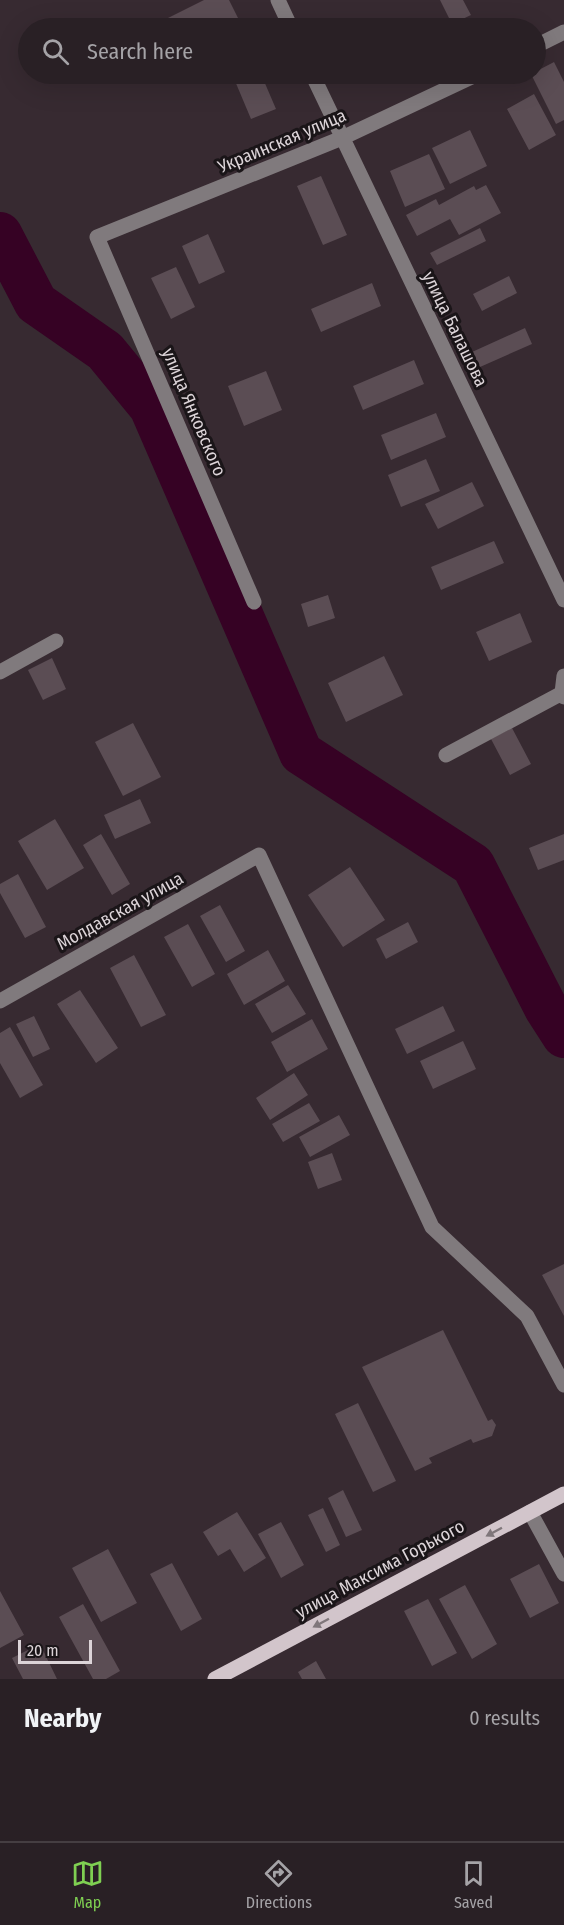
<!DOCTYPE html>
<meta charset="utf-8">
<style>
body{margin:0;font-family:"Fira Sans Condensed",sans-serif;background:#31282d;color:#f1f3f6}
.scale{position:absolute;left:18px;bottom:15px;width:74px;box-sizing:border-box;padding-left:6px;border:3px solid #dcd4d8;border-top:0;font-size:16px;line-height:21px;white-space:nowrap;color:#dcd4d8;-webkit-text-stroke:4px #1a1518;paint-order:stroke}
.list{margin:0;padding:0;list-style:none}
h2{display:flex;justify-content:space-between;align-items:center;height:78px;margin:0;padding:0 24px;font-size:26px}
h2 small{font-size:20px;font-weight:400;color:#a5a3a7}
.icon{flex:none;width:33px;height:33px;fill:none;stroke:currentColor;stroke-width:2;stroke-linecap:round;stroke-linejoin:round}
.map{position:relative;flex:none;width:564px;height:1679px;overflow:hidden}
.search{position:absolute;background:#292025;box-shadow:0 6px 24px #0002;left:18px;right:18px;top:18px;height:66px;display:flex;align-items:center;gap:15px;box-sizing:border-box;padding:0 21px;border-radius:33px;color:#a5a3a7;font-size:22px}
.sheet{height:162px;background:#292025}
nav{display:flex;justify-content:space-around;align-items:center;box-sizing:border-box;height:84px;border-top:2px solid #453e42;background:#292025;font-size:16px;color:#a5a3a7}
nav a{display:grid;justify-items:center;gap:3px}
nav .on{color:#7fd052}
.map>svg:first-child{display:block}
</style>
<div class="map">
<svg width="564" height="1679" viewBox="0 0 564 1679">
<rect width="100%" height="100%" fill="#372a31"/>
<g fill="none" stroke-linecap="round" stroke-linejoin="round">
<!-- river -->
<path stroke="#360224" stroke-width="44" d="M0,234l36,69 69,48 46,56 150,346 172,112 73,143 18,28"/>
</g>
<!-- building -->
<path fill="#5b4d54" d="M204,0h25l9,18 -21,10h-43l-6,-10z
M440,0h23l8,15 -19,9z
M554,62l10,20v38l-8,4 -25,-50z
M254,74h7l15,35 -25,10 -16,-38z
M329,74h24l-19,9z
M534,94l22,41 -27,15 -22,-41z
M470,130l17,36 -37,18 -18,-36z
M429,154l16,35 -40,18 -15,-36z
M321,176l26,59 -24,10 -26,-59z
M486,185l15,28 -42,22 -9,-16 -33,17 -11,-21 30,-16 3,6 35,-19 2,4z
M480,228l6,13 -49,24 -7,-12z
M208,234l17,38 -26,12 -17,-38z
M176,267l19,40 -24,12 -20,-41z
M509,276l8,17 -35,18 -9,-17z
M372,283l9,23 -60,26 -10,-23z
M525,328l7,16 -52,23 -8,-15z
M414,360l10,24 -61,26 -10,-24z
M266,371l16,39 -38,16 -16,-40z
M436,413l10,24 -55,23 -10,-25z
M426,459l14,32 -39,16 -13,-32z
M472,482l12,24 -46,23 -13,-25z
M494,541l10,22 -63,27 -10,-23z
M328,595l7,23 -27,9 -7,-23z
M520,613l12,29 -43,19 -13,-29z
M384,656l19,39 -57,27 -18,-39z
M52,658l14,31 -23,11 -15,-30z
M133,723l28,54 -38,19 -28,-54z
M512,728l19,36 -21,11 -19,-36z
M140,799l11,24 -36,16 -11,-24z
M55,819l29,49 -37,22 -29,-49z
M101,834l29,50 -18,11 -29,-50z
M564,834v26l-26,10 -9,-22z
M350,867l35,53 -42,27 -35,-52z
M18,874l28,53 -21,11 -25,-45v-9z
M220,905l25,46 -19,11 -26,-46z
M408,922l10,20 -32,17 -10,-20z
M188,924l27,50 -23,13 -28,-50z
M268,950l17,31 -41,24 -17,-31z
M134,955l32,60 -25,12 -31,-59z
M288,985l18,29 -34,19 -17,-29z
M80,990l38,58 -22,15 -39,-59z
M443,1006l12,25 -48,23 -12,-25z
M34,1016l16,33 -17,8 -17,-33z
M312,1019l16,30 -41,23 -16,-30z
M10,1027l33,58 -23,13 -20,-35v-30z
M463,1041l13,28 -43,20 -13,-28z
M294,1073l14,22 -38,25 -14,-22z
M309,1103l11,18 -37,21 -11,-18z
M339,1115l11,20 -40,22 -11,-20z
M332,1153l10,27 -24,9 -10,-27z
M564,1264v52l-22,-41z
M443,1330l45,91 4,-2 4,6 -4,11 -19,7 -2,-4 -42,19 3,5 -17,8 -53,-104z
M358,1403l38,78 -23,11 -38,-78z
M343,1490l19,40 -16,7 -18,-39z
M323,1508l17,37 -14,7 -18,-37z
M237,1512l29,46 -22,14 -14,-23 -12,7 -15,-24z
M281,1522l23,43 -23,13 -23,-44z
M108,1549l29,54 -36,19 -29,-54z
M172,1563l30,56 -21,12 -31,-57z
M539,1564l20,39 -29,15 -20,-39z
M465,1585l32,59 -25,15 -33,-60z
M0,1591l24,44 -24,13z
M428,1599l29,54 -25,13 -28,-55z
M83,1604l37,67 -14,8h-13l-34,-62z
M40,1644l17,35h-34l-11,-21z
M316,1661l10,18h-24l-4,-7z"/>
<g fill="none" stroke-linecap="round" stroke-linejoin="round">
<!-- minor -->
<path stroke="#807a7d" stroke-width="15" d="M278,0l13,28
M536,46l28,-14
M312,74l252,526
M254,602l-157,-365 245,-99 136,-64
M0,672l56,-31
M564,676l-2,17 2,4
M446,755l118,-63
M0,1001l259,-146 173,372 95,89 37,69
M530,1512l34,62"/>
<!-- major -->
<path stroke="#d2c5cb" stroke-width="15" d="M215,1679l349,-185"/>
</g>
<!-- one-way arrows -->
<defs><path id="oneway-solid" d="M-6-.8H1V-3.2L6.5 0L1 3.2V.8H-6Z" transform="scale(1.5)"/></defs>
<g fill="#7f767a">
<use href="#oneway-solid" transform="translate(494 1532) rotate(152)"/>
<use href="#oneway-solid" transform="translate(321 1623) rotate(152)"/>
</g>
<g text-anchor="middle" dominant-baseline="central" stroke-width="6" stroke-linejoin="round" paint-order="stroke">
<!-- street labels -->
<g font-size="18" fill="#dcd4d8" stroke="#1a1518">
<text transform="translate(282 141) rotate(-23)">Украинская улица</text>
<text transform="translate(455 329) rotate(64)">улица Балашова</text>
<text transform="translate(194 412) rotate(67)">улица Янковского</text>
<text transform="translate(120 911) rotate(-29)">Молдавская улица</text>
<text transform="translate(380 1569) rotate(-28)">улица Максима Горького</text>
</g>
</g>
</svg>
<div class="scale">20 m</div>
<div class="search"><svg class="icon" aria-label="search" viewBox="0 0 24 24"><circle cx="10" cy="10" r="6"/><path d="M15 15l6 6"/></svg>Search here</div>
</div>
<section class="sheet">
<h2>Nearby<small>0 results</small></h2>
<ul class="list">
</ul>
</section>
<nav>
<a class="on"><svg class="icon" aria-label="map" viewBox="0 0 24 24"><path d="M3 6l6-2 6 2 6-2v14l-6 2-6-2-6 2zM9 4v14M15 6v14"/></svg>Map</a>
<a><svg class="icon" aria-label="directions" viewBox="0 0 24 24"><path d="M12 3l9 9-9 9-9-9zM9 14v-3h6M13 9l2 2-2 2"/></svg>Directions</a>
<a><svg class="icon" aria-label="saved" viewBox="0 0 24 24"><path d="M7 4h10v16l-5-4-5 4z"/></svg>Saved</a>
</nav>
